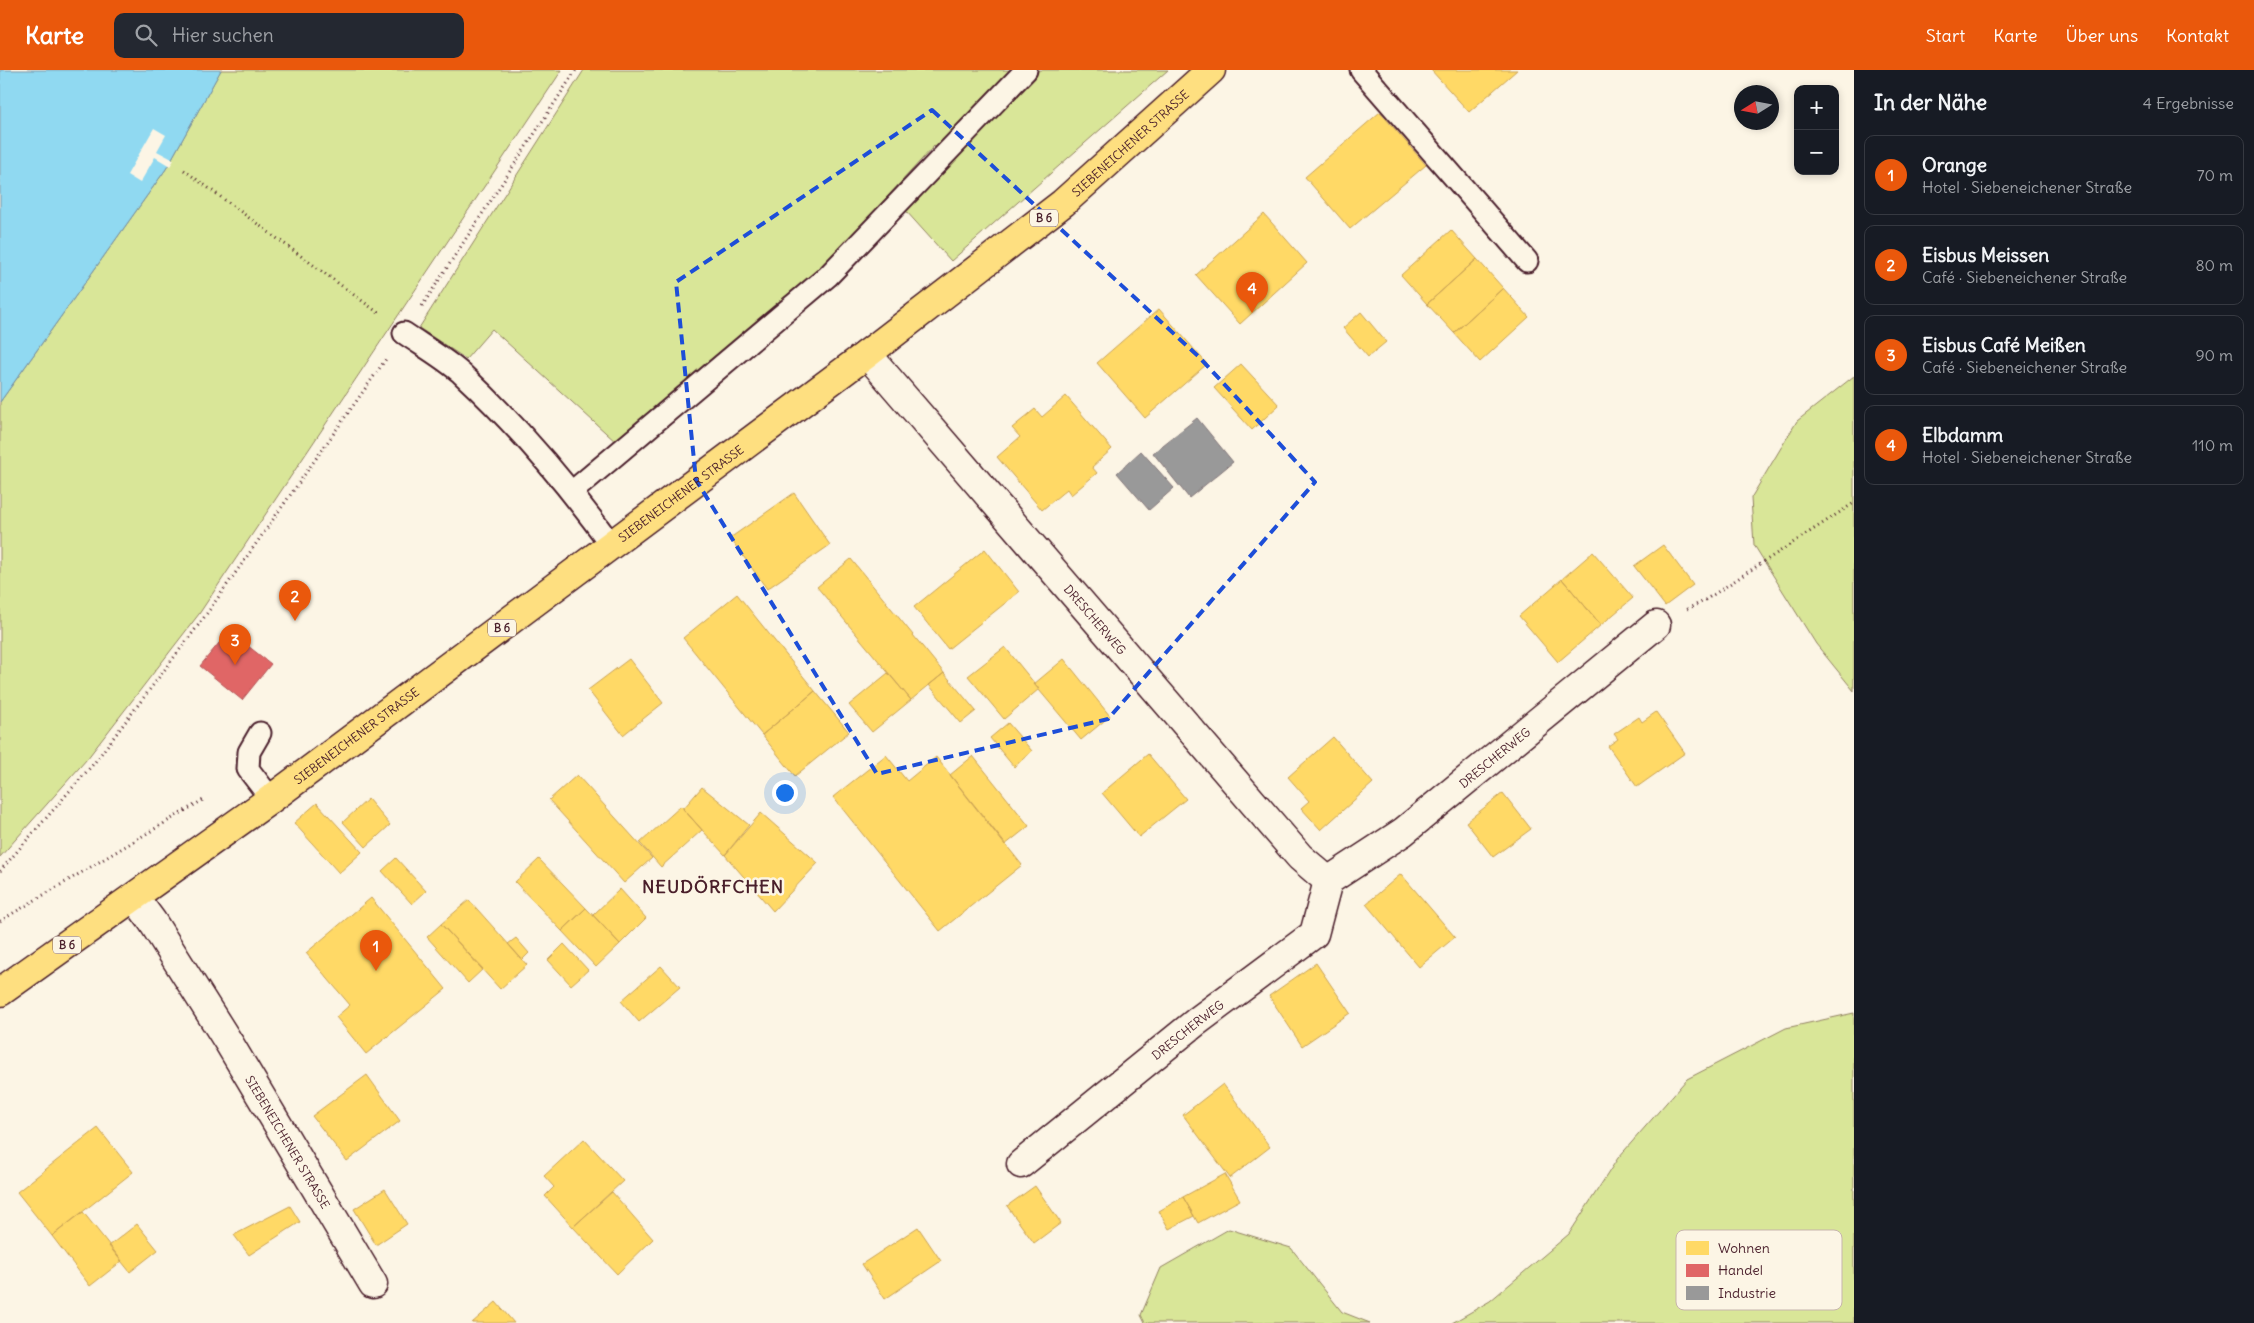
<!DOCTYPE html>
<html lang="de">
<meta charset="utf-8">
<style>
body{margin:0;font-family:Delius,sans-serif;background:#242831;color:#f1f3f6}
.controls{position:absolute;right:15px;top:15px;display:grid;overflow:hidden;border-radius:10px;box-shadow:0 2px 8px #0003}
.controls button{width:45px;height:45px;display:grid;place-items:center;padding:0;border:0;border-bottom:1px solid #363941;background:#171b24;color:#f1f3f6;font:25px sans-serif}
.compass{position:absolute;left:1734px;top:15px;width:45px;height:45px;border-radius:50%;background:#171b24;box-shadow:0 2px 8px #0003;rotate:259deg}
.you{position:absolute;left:784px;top:722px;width:18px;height:18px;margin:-12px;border:4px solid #fff;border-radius:50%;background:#1a73e8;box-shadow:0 0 0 8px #1a73e833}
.badge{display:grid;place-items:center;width:32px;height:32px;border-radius:50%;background:#ea580c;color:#fff;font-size:16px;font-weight:700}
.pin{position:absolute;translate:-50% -41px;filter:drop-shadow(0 1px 2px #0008)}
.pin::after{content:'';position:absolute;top:26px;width:18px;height:15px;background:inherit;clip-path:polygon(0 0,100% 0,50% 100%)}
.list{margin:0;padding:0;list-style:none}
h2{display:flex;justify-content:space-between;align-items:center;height:65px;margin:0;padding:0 20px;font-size:21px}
h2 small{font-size:16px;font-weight:400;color:#9ea1a6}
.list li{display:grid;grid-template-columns:32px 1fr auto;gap:15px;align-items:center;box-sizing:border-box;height:80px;margin:0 10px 10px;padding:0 10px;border:1px solid #363941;border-radius:10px}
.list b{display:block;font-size:19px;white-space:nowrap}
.list p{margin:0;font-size:16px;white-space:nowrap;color:#9ea1a6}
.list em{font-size:16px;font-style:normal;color:#9ea1a6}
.icon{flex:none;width:28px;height:28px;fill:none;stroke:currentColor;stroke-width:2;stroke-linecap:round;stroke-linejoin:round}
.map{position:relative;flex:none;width:1854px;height:1253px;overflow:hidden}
header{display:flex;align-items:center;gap:30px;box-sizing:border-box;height:70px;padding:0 25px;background:#ea580c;color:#fff}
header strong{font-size:24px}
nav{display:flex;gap:28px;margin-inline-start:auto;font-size:18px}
.search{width:350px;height:45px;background:#242831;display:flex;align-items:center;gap:12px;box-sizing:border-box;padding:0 18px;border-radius:10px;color:#9ea1a6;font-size:19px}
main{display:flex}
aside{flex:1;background:#171b24}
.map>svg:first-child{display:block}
</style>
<header>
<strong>Karte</strong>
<div class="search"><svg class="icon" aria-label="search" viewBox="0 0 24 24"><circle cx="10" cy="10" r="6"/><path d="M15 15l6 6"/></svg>Hier suchen</div>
<nav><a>Start</a><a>Karte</a><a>Über uns</a><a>Kontakt</a></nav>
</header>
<main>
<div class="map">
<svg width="1854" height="1253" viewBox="0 0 1854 1253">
<rect width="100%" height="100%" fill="#fcf5e5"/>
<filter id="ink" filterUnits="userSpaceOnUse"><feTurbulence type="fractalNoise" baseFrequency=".02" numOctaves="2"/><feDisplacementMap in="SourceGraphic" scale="10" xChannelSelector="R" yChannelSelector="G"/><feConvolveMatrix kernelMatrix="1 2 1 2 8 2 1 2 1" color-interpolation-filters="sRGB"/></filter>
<g filter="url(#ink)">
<!-- green -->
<path fill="#d9e698" stroke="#928262" d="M221,0h341l-363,544 -112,145 -87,98v-455l166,-233z
M584,0h584l-217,191 -45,-50 45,-51 -17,-14 -113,123 -204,174 -125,-114 -26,30 -47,-31z
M1854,306v315l-38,-47 -62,-99 -3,-47 46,-77z
M1854,943v310h-402l38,-22 79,-67 49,-76 69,-79 99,-51z
M1229,1159l62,19 51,64 28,11h-225l-4,-8 20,-47z"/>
<!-- water -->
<path fill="#90d9f1" stroke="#748fa2" d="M0,0h221l-55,99 -166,233z"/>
<!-- pier -->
<path fill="#fcf5e5" d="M154,58l12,7 -9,16 17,9 -4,6 -15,-9 -15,26 -13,-8z"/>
<!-- homes -->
<path fill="#ffd966" stroke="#c9a154" d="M1431,0h86l-48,42z
M1380,42l46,53 -76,64 -45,-52z
M1264,144l43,49 -67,61 -44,-49z
M1451,160l26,29 -50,45 -26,-29z
M1477,189l26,29 -49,45 -27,-29z
M1503,218l26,29 -49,45 -26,-29z
M1159,239l48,55 -62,54 -48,-55z
M1361,242l25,30 -18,15 -25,-29z
M1241,294l38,41 -27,25 -38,-42z
M1066,326l46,53 -20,18 5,6 -26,22 -4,-6 -25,21 -45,-53 23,-20 -8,-9 23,-19 7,8z
M794,423l36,52 -63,44 -37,-51z
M1663,475l30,40 -28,21 -31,-40z
M985,479l34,43 -71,57 -34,-42z
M1593,482l40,46 -32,27 -39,-46z
M851,489l93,114 -33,27 -94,-113z
M1562,509l39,46 -43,37 -39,-46z
M737,524l78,97 -53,44 -79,-97z
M1005,577l34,42 -35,30 -36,-43z
M629,589l34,44 -40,32 -35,-45z
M1064,589l46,57 -29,24 -47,-56z
M888,603l23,27 -39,32 -23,-27z
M944,603l32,38 -15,12 -32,-38z
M815,621l34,41 -54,44 -33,-41z
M1656,642l29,41 -48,34 -29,-41 10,-7 -4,-5 25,-17 3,5z
M1008,653l24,28 -18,16 -24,-29z
M1333,667l40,46 -52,47 -20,-22 8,-7 -21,-24z
M1148,684l38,45 -47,38 -37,-44z
M886,685l21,26 29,-24 86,108 -82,66 -107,-134z
M973,686l56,70 -24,19 -55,-70z
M577,705l75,83 -28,25 -75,-83z
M702,717l47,38 -24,30 -42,-46z
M1503,723l28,36 -38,28 -27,-35z
M368,729l22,26 -24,22 -23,-25z
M317,733l45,49 -23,21 -45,-50z
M681,736l21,24 -41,37 -21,-24z
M761,743l57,50 -45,48 -48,-56z
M396,788l30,33 -14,13 -30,-33z
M539,789l47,49 -24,23 -47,-49z
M1401,804l54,63 -36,30 -53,-63z
M620,819l26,29 -26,26 -27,-29z
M371,828l75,91 -80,65 -30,-37 14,-12 -44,-52z
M469,830l58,65 -27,24 -59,-65z
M586,838l34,36 -24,23 -34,-36z
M441,854l42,45 -15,14 -41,-46z
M516,868l13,15 -7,7 -14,-16z
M564,874l24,26 -17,15 -23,-25z
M1316,893l34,50 -48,33 -33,-50z
M661,896l19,21 -41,35 -18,-21z
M367,1005l33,46 -53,40 -35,-45z
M1223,1014l47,63 -40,31 -47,-63z
M98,1058l35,44 -81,64 -35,-44z
M584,1069l39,42 -50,46 -28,-31 9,-9 -10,-11z
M1225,1104l15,26 -42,23 -15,-26z
M1035,1116l26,37 -27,20 -27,-37z
M385,1119l22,35 -31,21 -22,-36z
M612,1122l41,47 -36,35 -44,-47z
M1183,1127l11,19 -25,13 -10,-18z
M290,1136l10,16 -51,33 -15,-20z
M83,1142l39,49 -32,25 -38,-50z
M137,1154l21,26 -28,22 -21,-26z
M918,1157l23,34 -56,38 -23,-35z
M496,1232l18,21h-42z"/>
<!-- shops -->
<path fill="#e06666" stroke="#b35154" d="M229,561l42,33 -29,36 -42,-34z"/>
<!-- industry -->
<path fill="#999" stroke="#817478" d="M1197,348l36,44 -44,36 -36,-45z
M1141,381l33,37 -25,22 -32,-37z"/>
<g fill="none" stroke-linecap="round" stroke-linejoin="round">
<defs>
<path id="lane" d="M1361,0l166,191
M404,263c19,13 40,25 57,40 56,52 106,111 151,173
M573,421l255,-215 198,-206
M260,663l-11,19 -1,17 23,30"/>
<g id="street">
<path id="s1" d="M867,284l433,503 28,24"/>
<path id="s2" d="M135,828l17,23 77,122 144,241"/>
<path id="s3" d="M1021,1094l175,-142 118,-88 14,-53 75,-49 253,-207"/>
</g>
<g id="primary">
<path id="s4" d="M0,922l271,-193 596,-445 196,-151 148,-133"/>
</g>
</defs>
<!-- lane casing -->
<use href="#lane" stroke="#4a1f2b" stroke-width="25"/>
<!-- street casing -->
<use href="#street" stroke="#4a1f2b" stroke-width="31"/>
<!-- primary casing -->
<use href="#primary" stroke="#4a1f2b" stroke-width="31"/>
<!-- path -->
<path stroke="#4a1f2b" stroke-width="3" stroke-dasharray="1 4" stroke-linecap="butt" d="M184,100l196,144
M422,236l154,-236
M1687,539l15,-7 152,-99
M0,801l95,-109 108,-143 183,-260
M0,851l203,-121"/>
<!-- lane -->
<use href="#lane" stroke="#fcf5e5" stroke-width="21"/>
<!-- street -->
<use href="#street" stroke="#fcf5e5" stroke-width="28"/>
<!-- primary -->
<use href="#primary" stroke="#fedf80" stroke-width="28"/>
</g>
</g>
<!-- marked area -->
<path fill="none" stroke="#1d4ed8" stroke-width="4" stroke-dasharray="10 6" stroke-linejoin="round" d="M932,40l267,247 116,125 -207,237 -231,55 -181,-294 -20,-198z"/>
<g text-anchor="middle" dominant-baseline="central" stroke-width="5" stroke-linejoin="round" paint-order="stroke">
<!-- shield labels -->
<g fill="#fcf5e5" stroke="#7f5f63" stroke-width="1">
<rect x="1030" y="139.5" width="28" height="17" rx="4"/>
<rect x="488" y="549.5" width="28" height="17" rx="4"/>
<rect x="53" y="866.5" width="28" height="17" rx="4"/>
</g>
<g font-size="11" font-weight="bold" fill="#4a1f2b">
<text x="1044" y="148">B 6</text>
<text x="502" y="558">B 6</text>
<text x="67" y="875">B 6</text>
</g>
<!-- street labels -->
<g font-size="12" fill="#4a1f2b" stroke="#fcf5e5">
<text stroke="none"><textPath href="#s4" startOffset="1414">SIEBENEICHENER STRASSE</textPath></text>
<text stroke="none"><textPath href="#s4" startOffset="844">SIEBENEICHENER STRASSE</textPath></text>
<text stroke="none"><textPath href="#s1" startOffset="350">DRESCHERWEG</textPath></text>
<text stroke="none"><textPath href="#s4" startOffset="439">SIEBENEICHENER STRASSE</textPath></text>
<text stroke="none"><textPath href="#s3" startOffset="635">DRESCHERWEG</textPath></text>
<text stroke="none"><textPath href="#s3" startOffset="214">DRESCHERWEG</textPath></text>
<text stroke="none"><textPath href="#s2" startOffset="288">SIEBENEICHENER STRASSE</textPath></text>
</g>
<!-- district labels -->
<g font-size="18" font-weight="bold" letter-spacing="1" fill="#4a1f2b" stroke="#fcf5e5">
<text x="713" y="816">NEUDÖRFCHEN</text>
</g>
</g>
<!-- legend -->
<rect x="1676" y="1160" width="166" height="80" rx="8" fill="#fcf5e5" stroke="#c7b5ad" stroke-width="1"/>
<rect x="1686" y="1171" width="23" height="14" fill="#ffd966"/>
<rect x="1686" y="1194" width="23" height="13" fill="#e06666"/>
<rect x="1686" y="1216" width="23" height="14" fill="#999"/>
<g font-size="14" fill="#4a1f2b">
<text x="1718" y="1183">Wohnen</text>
<text x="1718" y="1205">Handel</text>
<text x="1718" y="1228">Industrie</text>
</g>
</svg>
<div class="controls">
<button>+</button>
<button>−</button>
</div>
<svg class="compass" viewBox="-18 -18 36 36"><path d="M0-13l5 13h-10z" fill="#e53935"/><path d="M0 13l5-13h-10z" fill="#9ea1a6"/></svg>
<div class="you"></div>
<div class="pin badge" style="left:376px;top:901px">1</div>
<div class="pin badge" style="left:295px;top:551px">2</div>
<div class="pin badge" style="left:235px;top:595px">3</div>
<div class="pin badge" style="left:1252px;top:243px">4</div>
</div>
<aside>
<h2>In der Nähe<small>4 Ergebnisse</small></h2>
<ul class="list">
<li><span class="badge">1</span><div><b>Orange</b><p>Hotel · Siebeneichener Straße</p></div><em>70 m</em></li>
<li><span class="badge">2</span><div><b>Eisbus Meissen</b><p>Café · Siebeneichener Straße</p></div><em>80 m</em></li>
<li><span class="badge">3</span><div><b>Eisbus Café Meißen</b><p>Café · Siebeneichener Straße</p></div><em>90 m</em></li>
<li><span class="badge">4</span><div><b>Elbdamm</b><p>Hotel · Siebeneichener Straße</p></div><em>110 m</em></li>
</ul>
</aside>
</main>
